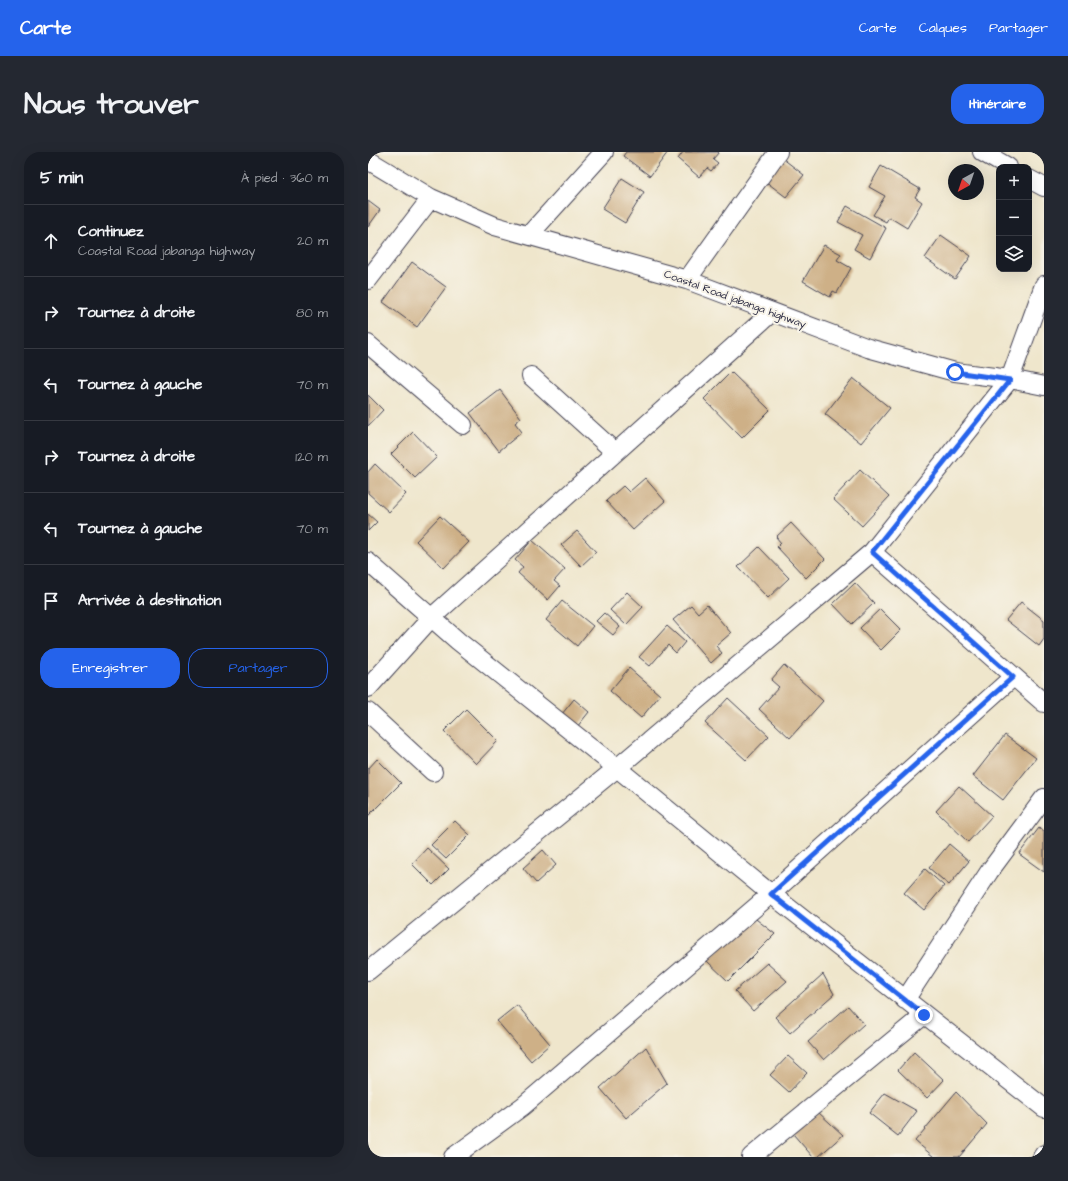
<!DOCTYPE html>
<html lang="fr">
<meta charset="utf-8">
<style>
body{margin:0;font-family:"Architects Daughter",sans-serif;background:#242831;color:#f1f3f6}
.controls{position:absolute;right:12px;top:12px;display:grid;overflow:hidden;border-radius:8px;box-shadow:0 4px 16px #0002}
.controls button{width:36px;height:36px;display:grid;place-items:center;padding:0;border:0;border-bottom:1px solid #363941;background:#171b24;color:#f1f3f6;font:20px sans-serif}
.compass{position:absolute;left:580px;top:12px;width:36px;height:36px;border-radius:50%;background:#171b24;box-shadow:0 4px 16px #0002;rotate:220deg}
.stop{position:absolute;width:12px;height:12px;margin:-9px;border:3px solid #2563eb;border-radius:50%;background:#fff}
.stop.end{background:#2563eb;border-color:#fff;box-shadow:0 1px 4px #0008}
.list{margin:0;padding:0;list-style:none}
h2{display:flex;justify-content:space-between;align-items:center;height:52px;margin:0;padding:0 16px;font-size:17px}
h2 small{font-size:13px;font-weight:400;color:#9ea1a6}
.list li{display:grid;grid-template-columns:26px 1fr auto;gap:12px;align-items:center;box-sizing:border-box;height:72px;padding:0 16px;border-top:1px solid #363941}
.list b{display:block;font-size:15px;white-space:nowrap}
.list p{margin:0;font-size:13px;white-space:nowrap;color:#9ea1a6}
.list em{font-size:13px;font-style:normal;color:#9ea1a6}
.actions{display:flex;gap:8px;padding:12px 16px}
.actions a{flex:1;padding:9px 0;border:1px solid #2563eb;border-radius:16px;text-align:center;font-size:14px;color:#2563eb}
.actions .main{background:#2563eb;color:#fff}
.icon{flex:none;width:22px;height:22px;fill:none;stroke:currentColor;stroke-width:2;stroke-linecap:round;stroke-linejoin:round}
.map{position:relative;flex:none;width:676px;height:1005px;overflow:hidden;border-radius:16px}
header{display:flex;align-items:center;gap:24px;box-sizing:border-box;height:56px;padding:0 20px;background:#2563eb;color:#fff}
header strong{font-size:19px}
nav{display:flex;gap:22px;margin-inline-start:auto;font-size:14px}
.intro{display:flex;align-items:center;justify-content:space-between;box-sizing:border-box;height:96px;padding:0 24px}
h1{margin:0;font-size:28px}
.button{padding:10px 18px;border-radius:16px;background:#2563eb;color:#fff;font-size:14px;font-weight:700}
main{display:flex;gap:24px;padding:0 24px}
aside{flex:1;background:#171b24;border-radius:16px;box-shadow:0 4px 16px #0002}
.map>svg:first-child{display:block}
</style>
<header>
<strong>Carte</strong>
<nav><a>Carte</a><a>Calques</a><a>Partager</a></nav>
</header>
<div class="intro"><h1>Nous trouver</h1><a class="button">Itinéraire</a></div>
<main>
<aside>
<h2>5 min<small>À pied · 360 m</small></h2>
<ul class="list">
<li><svg class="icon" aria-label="ahead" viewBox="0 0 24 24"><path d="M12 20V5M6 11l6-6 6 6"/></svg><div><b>Continuez</b><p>Coastal Road jabanga highway</p></div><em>20 m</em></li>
<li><svg class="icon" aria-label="right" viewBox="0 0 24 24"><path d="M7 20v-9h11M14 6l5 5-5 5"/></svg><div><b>Tournez à droite</b></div><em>80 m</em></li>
<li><svg class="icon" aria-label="left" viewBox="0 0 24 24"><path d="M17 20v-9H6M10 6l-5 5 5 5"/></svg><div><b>Tournez à gauche</b></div><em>70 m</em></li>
<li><svg class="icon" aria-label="right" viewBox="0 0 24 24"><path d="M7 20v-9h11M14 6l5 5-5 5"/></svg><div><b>Tournez à droite</b></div><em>120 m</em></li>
<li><svg class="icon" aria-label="left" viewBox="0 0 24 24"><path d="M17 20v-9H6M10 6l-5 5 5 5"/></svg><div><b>Tournez à gauche</b></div><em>70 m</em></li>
<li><svg class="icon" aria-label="arrive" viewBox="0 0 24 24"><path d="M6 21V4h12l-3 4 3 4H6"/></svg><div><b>Arrivée à destination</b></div></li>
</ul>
<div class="actions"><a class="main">Enregistrer</a><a>Partager</a></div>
</aside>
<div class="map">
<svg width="676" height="1005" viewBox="0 0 676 1005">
<rect width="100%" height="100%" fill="#f7f3e8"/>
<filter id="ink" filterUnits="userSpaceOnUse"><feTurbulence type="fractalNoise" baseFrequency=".025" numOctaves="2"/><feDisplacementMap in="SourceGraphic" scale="8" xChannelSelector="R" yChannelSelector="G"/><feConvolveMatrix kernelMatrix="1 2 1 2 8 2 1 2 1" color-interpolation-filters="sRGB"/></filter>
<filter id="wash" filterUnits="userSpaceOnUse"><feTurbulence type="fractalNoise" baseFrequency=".012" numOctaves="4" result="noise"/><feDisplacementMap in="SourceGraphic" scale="16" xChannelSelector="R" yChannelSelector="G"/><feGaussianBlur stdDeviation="0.9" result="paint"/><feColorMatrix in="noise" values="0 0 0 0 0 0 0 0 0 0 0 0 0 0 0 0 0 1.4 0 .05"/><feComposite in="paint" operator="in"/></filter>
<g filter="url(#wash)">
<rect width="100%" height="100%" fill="#efe6cc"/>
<g id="blocks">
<!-- building -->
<path fill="#ceb087" d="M258,0h42l-18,24 -27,-20z
M315,0h36l-6,7 5,4 -7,8 -4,-3 -8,9 -21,-18z
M414,6l22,17 -18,22 -21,-16z
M513,14l39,23 -5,8 7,5 -15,26 -18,-11 -3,5 -13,-7 12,-19 -16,-9z
M254,26l22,14 -19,31 -23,-14z
M0,49l12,9 -12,17z
M479,54l39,22 -16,30 -16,-9 8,-14 -24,-13z
M573,83l30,21 -16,23 -30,-21z
M456,93l17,9 -4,6 14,8 -14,25 -4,-2 -3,6 -27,-16z
M44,110l34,25 -29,40 -34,-25z
M363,220l39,38 -28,28 -38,-39z
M485,226l37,30 -29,35 -36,-29z
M132,238l21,28 -6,5 7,9 -23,19 -29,-38z
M0,243l15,15 -15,16z
M45,280l24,25 -22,21 -24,-24z
M7,312l31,30 -17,18 -21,-19v-21z
M492,318l29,27 -27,29 -29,-27z
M277,326l20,23 -32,29 -27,-29 17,-15 6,6z
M0,362l9,8 -9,9z
M72,364l29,26 -25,26 -28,-27z
M423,371l34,36 -19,19 -29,-31 4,-4 -5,-6z
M209,379l19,21 -15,14 -20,-21z
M164,388l33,29 -11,12 6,5 -12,14 -30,-27 5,-6 -8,-7z
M391,395l30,31 -21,20 -30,-31z
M487,431l19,20 -22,21 -19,-20z
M259,440l16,15 -17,18 -16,-15z
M194,449l31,25 -16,20 -31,-26z
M653,450l23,18v19l-5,7 -33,-26z
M323,453l7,8 9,-8 24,28 -15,13 6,7 -11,10 -38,-43z
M512,457l21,21 -20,20 -21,-22z
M236,461l16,14 -7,8 -17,-14z
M299,474l18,16 -9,11 -8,-8 -18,21 -11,-9z
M416,513l39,36 -33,37 -31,-29 20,-22 -8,-7z
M261,516l31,27 -19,23 -31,-27z
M360,546l41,38 -23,24 -41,-37z
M206,547l15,13 -12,15 -15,-13z
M98,557l32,32 -22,23 -32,-33z
M637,583l31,23 -33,42 -30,-24z
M9,607l24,24 -33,33v-47z
M591,634l33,30 -24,26 -32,-31z
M87,669l15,14 -24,24 -15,-14z
M671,676l5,4v40l-25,-18z
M581,692l20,17 -20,24 -20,-17z
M59,696l22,21 -16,16 -21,-21z
M175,698l13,15 -20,18 -13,-15z
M557,717l19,17 -20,24 -20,-17z
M384,764l23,18 -47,47 -21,-20z
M399,811l20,18 -34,30 -18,-20z
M455,822l11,20 -44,39 -15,-16z
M149,853l33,39 -19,17 -34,-40z
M480,854l16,18 -40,36 -16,-18z
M278,895l21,36 -41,35 -26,-30z
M546,900l30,28 -17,18 -29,-28z
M420,904l19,17 -18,19 -19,-17z
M588,940l31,32 -28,33h-25l-19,-16z
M517,941l32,18 -19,25 -29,-23z
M450,960l25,23 -25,22h-5l-20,-23z"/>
</g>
</g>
<g filter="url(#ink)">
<use href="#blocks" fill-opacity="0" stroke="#413f51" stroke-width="1"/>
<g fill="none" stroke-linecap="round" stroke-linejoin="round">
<defs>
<path id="minor" d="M614,0l26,15
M0,8l63,38 64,28 192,54 181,68 87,24 55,7 34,7
M661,27l15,8
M161,83l75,-83
M0,128l63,-82
M319,128l91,-128
M0,192l95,81
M163,224l84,76
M504,400l172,151
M0,410l90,79 159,127 154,126 273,214
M0,536l63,-70 341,-306
M0,560l65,60
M0,819l249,-203 255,-216 138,-173 34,-94
M537,848l84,-128 55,-74
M85,1005l70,-51 248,-212 242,-217
M383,1005l173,-142
M674,1005l2,-3"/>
</defs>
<!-- minor casing -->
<use href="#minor" stroke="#413f51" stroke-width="20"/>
<!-- minor -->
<use href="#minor" stroke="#fff" stroke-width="18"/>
</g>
</g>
<g fill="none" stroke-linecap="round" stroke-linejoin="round" filter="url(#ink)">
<!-- route -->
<path stroke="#2563eb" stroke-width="5" d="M556,863l-153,-121 242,-217 -141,-125 138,-172 -55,-8"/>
</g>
<g text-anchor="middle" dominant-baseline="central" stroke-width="4" stroke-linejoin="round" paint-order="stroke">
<!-- street labels -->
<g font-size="11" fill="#22223b" stroke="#f7f3e8">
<text transform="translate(367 147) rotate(20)">Coastal Road jabanga highway</text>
</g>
</g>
</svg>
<div class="controls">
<button>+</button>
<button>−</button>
<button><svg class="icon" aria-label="layers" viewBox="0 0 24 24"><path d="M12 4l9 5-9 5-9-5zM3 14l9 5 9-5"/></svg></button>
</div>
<svg class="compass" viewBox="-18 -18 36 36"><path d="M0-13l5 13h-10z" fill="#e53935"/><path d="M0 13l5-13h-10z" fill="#9ea1a6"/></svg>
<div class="stop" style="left:587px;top:220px"></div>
<div class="stop end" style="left:556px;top:863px"></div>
</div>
</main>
